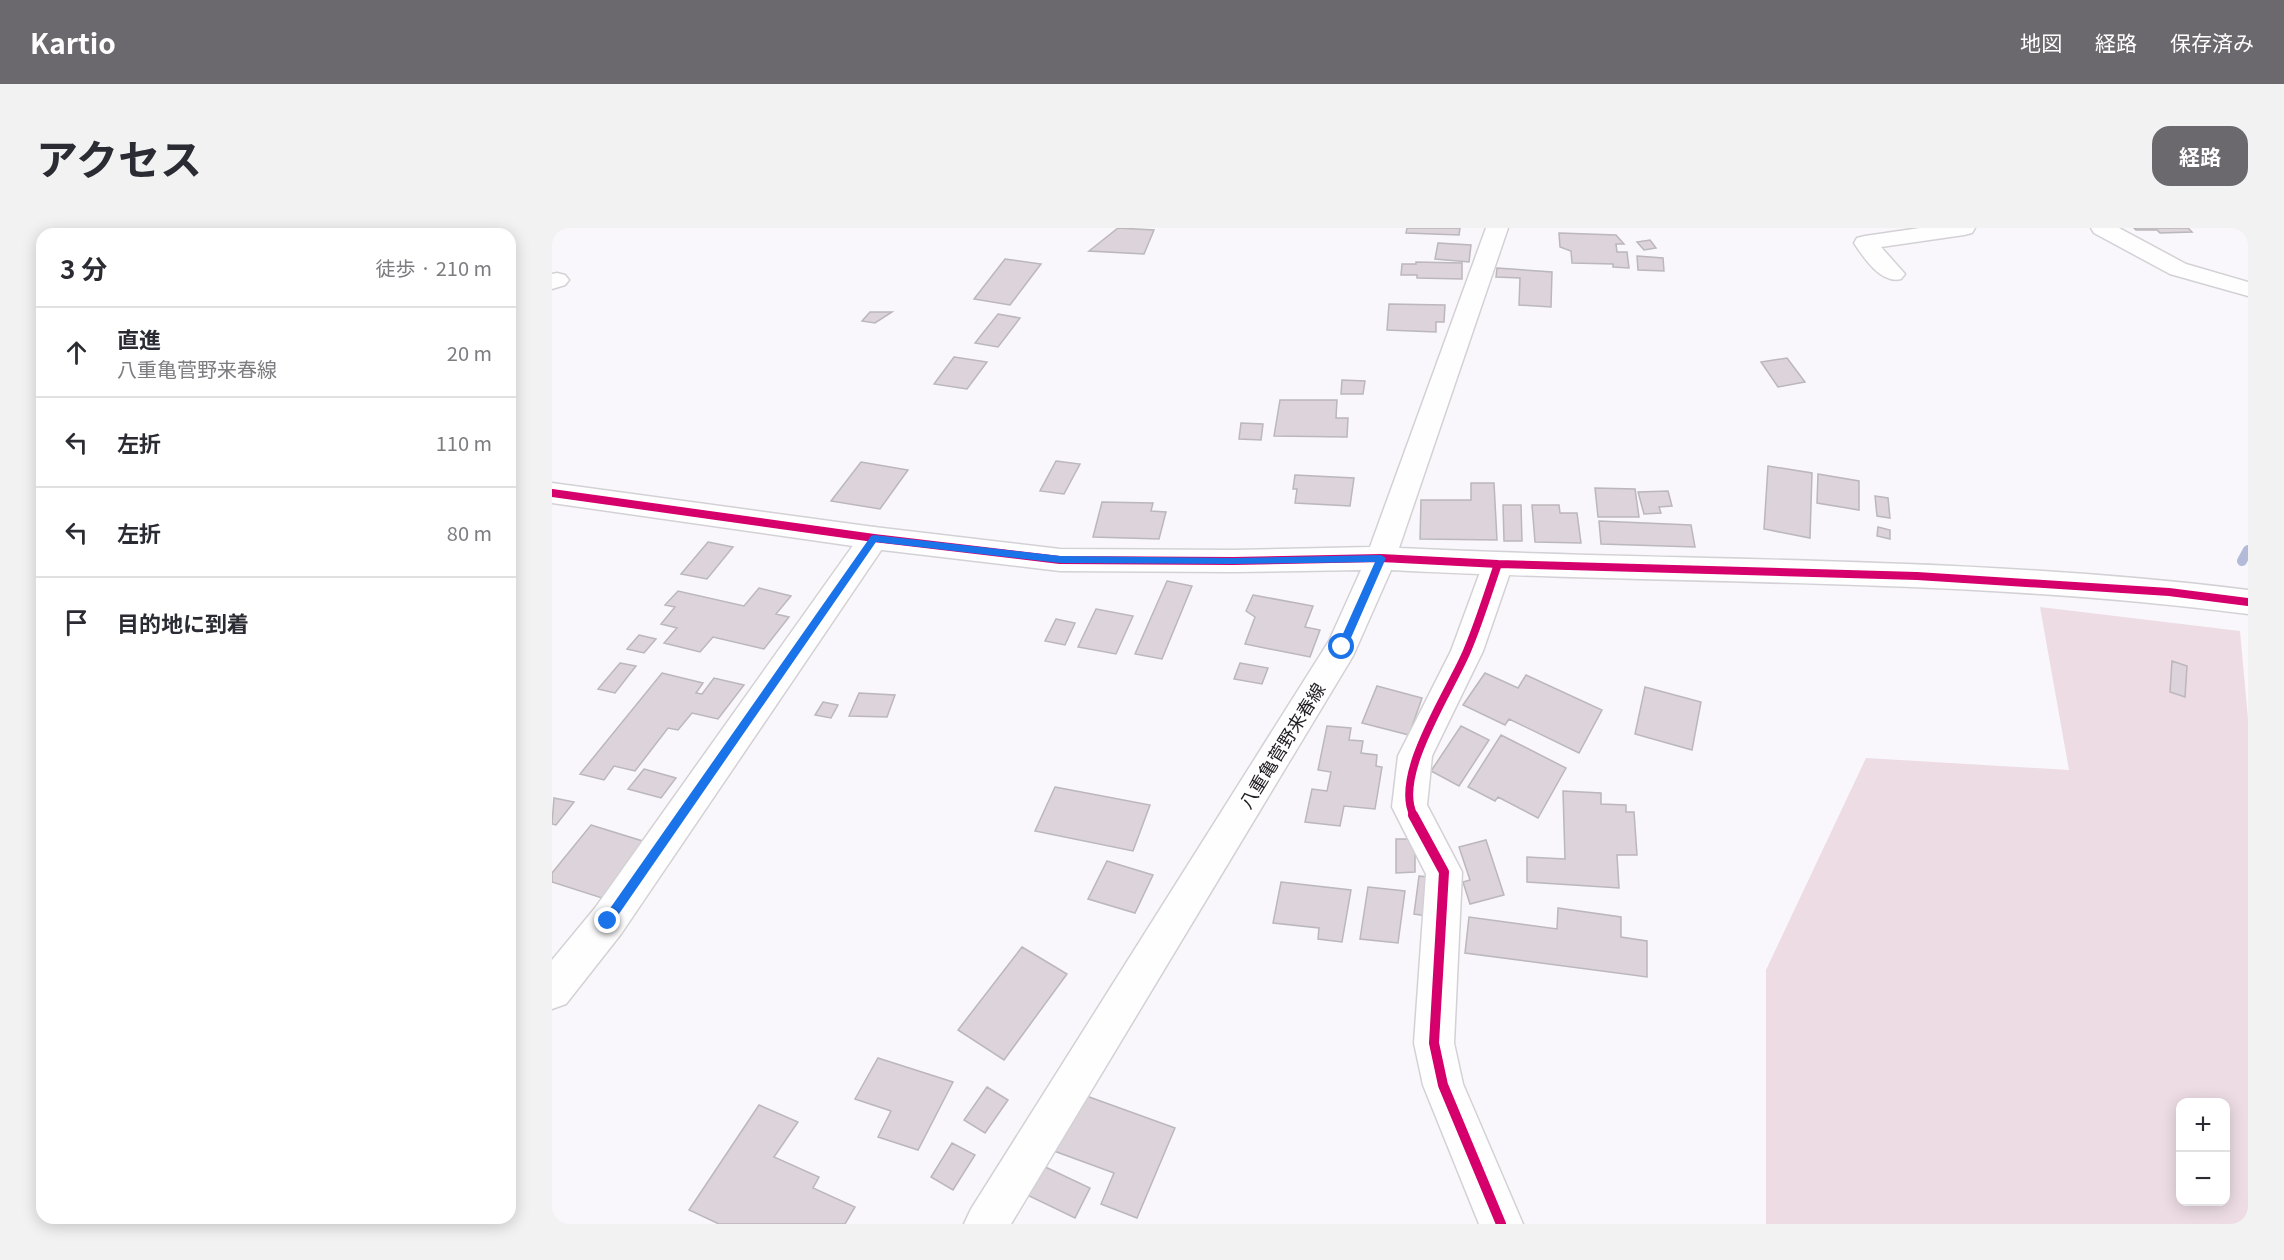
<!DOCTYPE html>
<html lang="ja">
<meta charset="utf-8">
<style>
body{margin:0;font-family:Georgia,"Noto Sans JP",serif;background:#f2f2f3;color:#2b2b33}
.controls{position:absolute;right:18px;bottom:18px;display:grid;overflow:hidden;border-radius:12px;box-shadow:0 3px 15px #0003}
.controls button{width:54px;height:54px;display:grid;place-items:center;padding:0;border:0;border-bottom:2px solid #e1e1e2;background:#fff;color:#2b2b33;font:30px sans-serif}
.stop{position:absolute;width:18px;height:18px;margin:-14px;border:4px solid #1a73e8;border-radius:50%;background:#fff}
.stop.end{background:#1a73e8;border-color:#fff;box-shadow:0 2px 6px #0008}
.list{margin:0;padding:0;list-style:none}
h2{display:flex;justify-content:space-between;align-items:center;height:78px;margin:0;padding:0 24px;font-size:26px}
h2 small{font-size:20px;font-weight:400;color:#7c7c81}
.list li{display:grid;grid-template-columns:39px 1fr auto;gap:18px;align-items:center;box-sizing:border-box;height:90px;padding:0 24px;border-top:2px solid #e1e1e2}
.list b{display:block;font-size:22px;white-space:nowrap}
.list p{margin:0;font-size:20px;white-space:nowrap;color:#7c7c81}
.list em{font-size:20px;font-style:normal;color:#7c7c81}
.icon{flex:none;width:33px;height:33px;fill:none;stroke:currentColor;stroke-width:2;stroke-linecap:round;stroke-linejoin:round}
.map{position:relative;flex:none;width:1696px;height:996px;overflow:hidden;border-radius:18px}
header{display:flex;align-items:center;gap:36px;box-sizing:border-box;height:84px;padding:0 30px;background:#6c696e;color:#fff}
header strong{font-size:28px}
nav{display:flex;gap:33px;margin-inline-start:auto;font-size:21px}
.intro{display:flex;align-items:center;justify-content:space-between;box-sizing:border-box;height:144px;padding:0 36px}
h1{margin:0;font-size:42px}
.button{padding:15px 27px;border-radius:18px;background:#6c696e;color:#fff;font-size:21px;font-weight:700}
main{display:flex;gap:36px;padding:0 36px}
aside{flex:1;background:#fff;border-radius:18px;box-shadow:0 3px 15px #0003}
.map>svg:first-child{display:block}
</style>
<header>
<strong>Kartio</strong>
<nav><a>地図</a><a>経路</a><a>保存済み</a></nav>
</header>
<div class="intro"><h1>アクセス</h1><a class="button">経路</a></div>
<main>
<aside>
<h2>3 分<small>徒歩 · 210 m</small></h2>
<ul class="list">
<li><svg class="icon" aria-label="ahead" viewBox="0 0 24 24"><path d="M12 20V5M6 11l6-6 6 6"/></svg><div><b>直進</b><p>八重亀菅野来春線</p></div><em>20 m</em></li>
<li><svg class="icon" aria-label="left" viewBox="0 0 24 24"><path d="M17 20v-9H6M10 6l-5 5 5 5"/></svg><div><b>左折</b></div><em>110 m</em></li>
<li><svg class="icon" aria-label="left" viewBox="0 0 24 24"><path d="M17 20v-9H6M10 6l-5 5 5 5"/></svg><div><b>左折</b></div><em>80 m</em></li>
<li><svg class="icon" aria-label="arrive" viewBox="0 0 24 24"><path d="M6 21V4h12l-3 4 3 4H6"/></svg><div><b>目的地に到着</b></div></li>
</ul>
</aside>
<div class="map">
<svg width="1696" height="996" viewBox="0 0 1696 996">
<rect width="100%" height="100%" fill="#f9f7fb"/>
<!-- green -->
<path fill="#eddce4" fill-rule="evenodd" d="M1488,379l200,24 8,88v505h-482v-254l100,-212 203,12zM1628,874h46v100h-46z"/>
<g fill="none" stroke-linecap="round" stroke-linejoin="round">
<!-- stream -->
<path stroke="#b4bbd9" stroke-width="10" d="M1690,333l6,-11"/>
</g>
<!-- building -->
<path fill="#dcd3db" stroke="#bbb7bb" stroke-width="1.5" d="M566,0l36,2 -10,24 -55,-3z
M855,0h53l-1,7 -53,-2z
M1582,0h54l4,4 -32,1 -3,-3h-21z
M1007,5l57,2 8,9h-8l1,8h10l2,16 -16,-1v-3l-41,-1 -1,-12 -11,-4z
M1098,12l6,8 -12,2 -7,-8z
M886,15l33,2 -2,17 -34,-3z
M1085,28l26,2 1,13 -26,-1z
M453,31l36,5 -31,41 -36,-6z
M864,34l46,1v16l-45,-1v-3h-16l1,-11h14z
M945,40l55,4 -1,35 -32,-2 1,-27 -24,-1z
M837,76l56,1 -1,17h-8v10l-49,-2z
M318,84h22l-17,11 -13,-2z
M446,86l22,4 -22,29 -23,-4z
M402,129l33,5 -20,27 -33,-5z
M1235,130l18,24 -27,5 -17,-25z
M790,152l23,1 -2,13h-22z
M728,172h57l-1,18h12l-1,19 -73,-1z
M689,195l22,1 -2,16 -22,-1z
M504,233l24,3 -16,30 -24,-3z
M309,234l47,8 -28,39 -49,-8z
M1216,238l44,7 -2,65 -46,-9z
M1266,246l41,7v29l-42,-7z
M743,247l59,3 -4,28 -55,-3 2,-14h-4z
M919,255h23l3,57 -77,-1 1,-39h50z
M1043,260l40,1 4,28h-41z
M1116,263l4,15 -13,1 2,6 -17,1 -6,-22z
M1323,268l13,2 2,20 -13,-2z
M550,274l51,1 -2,8 15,1 -7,27 -66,-2z
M951,277h18l1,36h-18z
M980,277h27l1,8h17l4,30 -46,-1z
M1047,293l92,4 4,22 -94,-3z
M1326,299l12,3v9l-13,-3z
M156,314l25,5 -26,32 -26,-5z
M615,353l25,5 -30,73 -27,-5z
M207,360l32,8 -15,18 13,3 -25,32 -51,-12 -13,15 -36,-9 13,-15 -16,-4 14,-17 -10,-2 13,-14 66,15z
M701,367l60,11 -8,21 15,3 -10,27 -65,-13 10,-27 -9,-6z
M544,381l37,7 -17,38 -38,-7z
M504,391l19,4 -10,22 -20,-4z
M87,407l17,4 -12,14 -17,-4z
M1620,433l15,5 -2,31 -15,-5z
M68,435l16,3 -21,27 -17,-4z
M688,435l28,5 -6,16 -28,-5z
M110,445l41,10 -7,10 6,1 12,-16 30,7 -26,34 -26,-6 -14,17 -10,-2 -33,43 -21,-5 -10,14 -24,-6z
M933,445l33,15 8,-13 76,35 -23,43 -70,-34 -4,6 -42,-20z
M825,458l45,12 -13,37 -47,-12z
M1093,459l56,15 -9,48 -57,-16z
M307,465l36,2 -8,22 -38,-1z
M271,474l15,3 -7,13 -16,-3z
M775,498l24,2 -2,12 14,1 -2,12 16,2 -1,11 6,1 -7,42 -31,-3 -4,20 -35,-4 7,-33 15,2 4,-19 -13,-2z
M909,498l28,14 -30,46 -28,-15z
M949,507l65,33 -28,50 -40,-21 -3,4 -27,-14z
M92,541l32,9 -15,20 -33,-9z
M503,559l95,18 -17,46 -98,-20z
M1011,563l38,2v11l25,1v7h8l3,43h-20l2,33 -92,-6v-25l38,2z
M2,570l20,4 -18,23 -4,-1z
M39,597l58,18 -44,56 -53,-17v-9z
M844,611h19v33l-19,1z
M934,612l18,55 -34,9 -7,-22 7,-2 -11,-33z
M555,633l46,14 -18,38 -47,-14z
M867,648l19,2 -4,39 -20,-3z
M729,654l70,8 -9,52 -24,-3 1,-11 -46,-5z
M816,659l37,4 -7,52 -38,-4z
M1006,680l63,9v20l26,4v36l-182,-24 4,-36 88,12z
M470,719l45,27 -63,86 -46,-30z
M326,830l75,24 -35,68 -40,-13 13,-26 -36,-12z
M435,859l21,13 -23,33 -21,-13z
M529,866l94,34 -38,90 -36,-14 13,-31 -60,-22z
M207,877l39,17 -24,35 45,20 -6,11 42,19 -10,17h-126l-30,-14z
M400,915l23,12 -22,35 -22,-13z
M487,936l51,24 -15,30 -52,-25z"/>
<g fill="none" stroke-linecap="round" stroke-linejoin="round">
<defs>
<path id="street" d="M1368,0h55l-3,5 -8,2 -83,12 24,27 -4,5c-20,5 -37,-21 -47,-36l3,-5 8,-2z
M1539,0h28l67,36 62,18v14l-78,-22 -76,-41z
M5,45l8,2 4,5 -4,5 -13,4v-15z
M322,299l10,3 4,8 -4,8 -263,388 -55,70 -14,5v-49l43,-52 269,-378z
M946,325l10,3 5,8 -30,87 -51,105 -5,49 35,67 -8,171 9,41 60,140h-44l-56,-139 -9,-42 12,-169 -34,-67 6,-51 53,-105 32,-87 5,-8z"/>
<path id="secondary" d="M934,0h22l-109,320c283,14 568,7 849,42v24c-284,-37 -572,-29 -857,-44l-38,86 -342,568h-47l7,-15 358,-568 32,-71 -128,2 -173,-1 -186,-22 -322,-46v-20l322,44 186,22 173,1 137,-3z"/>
</defs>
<!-- street casing -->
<use href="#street" stroke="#d4d1d6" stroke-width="3"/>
<!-- secondary casing -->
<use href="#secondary" stroke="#d4d1d6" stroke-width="3"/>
<!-- street -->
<use href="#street" fill="#fefefe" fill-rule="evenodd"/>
<!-- secondary -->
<use href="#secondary" fill="#fefefe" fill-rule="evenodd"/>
<defs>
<path id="cycleway-far1" d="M0,265l322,45 186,22 173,1 148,-3 117,6 419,12 252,16 79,10
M862,588c-22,-40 37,-126 53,-165 12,-28 21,-58 31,-87"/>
<path id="cycleway" d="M861,587l31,57 -10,171 9,42 58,139"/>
</defs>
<!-- cycleway-far1 casing -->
<use href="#cycleway-far1" stroke="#fff" stroke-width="12"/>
<!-- cycleway casing -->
<use href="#cycleway" stroke="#fff" stroke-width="14"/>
<!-- cycleway-far1 -->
<use href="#cycleway-far1" stroke="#d6006c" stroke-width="8"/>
<!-- cycleway -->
<use href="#cycleway" stroke="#d6006c" stroke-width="10"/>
</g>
<!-- route -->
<path fill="#1a73e8" d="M322,307l186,21 173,2 148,-3 5,3 -39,89 -5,4 -5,-4 38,-85 -142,2 -173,-1 -184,-21 -264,382h-8v-7l267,-381z"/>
<g text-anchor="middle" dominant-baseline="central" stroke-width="4.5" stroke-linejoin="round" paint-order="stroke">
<!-- street labels -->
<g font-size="18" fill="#201d22" stroke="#fff">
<text transform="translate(729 517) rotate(-58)">八重亀菅野来春線</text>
</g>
</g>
</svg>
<div class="controls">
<button>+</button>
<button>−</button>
</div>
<div class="stop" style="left:790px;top:419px"></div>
<div class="stop end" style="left:56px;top:693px"></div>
</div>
</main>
